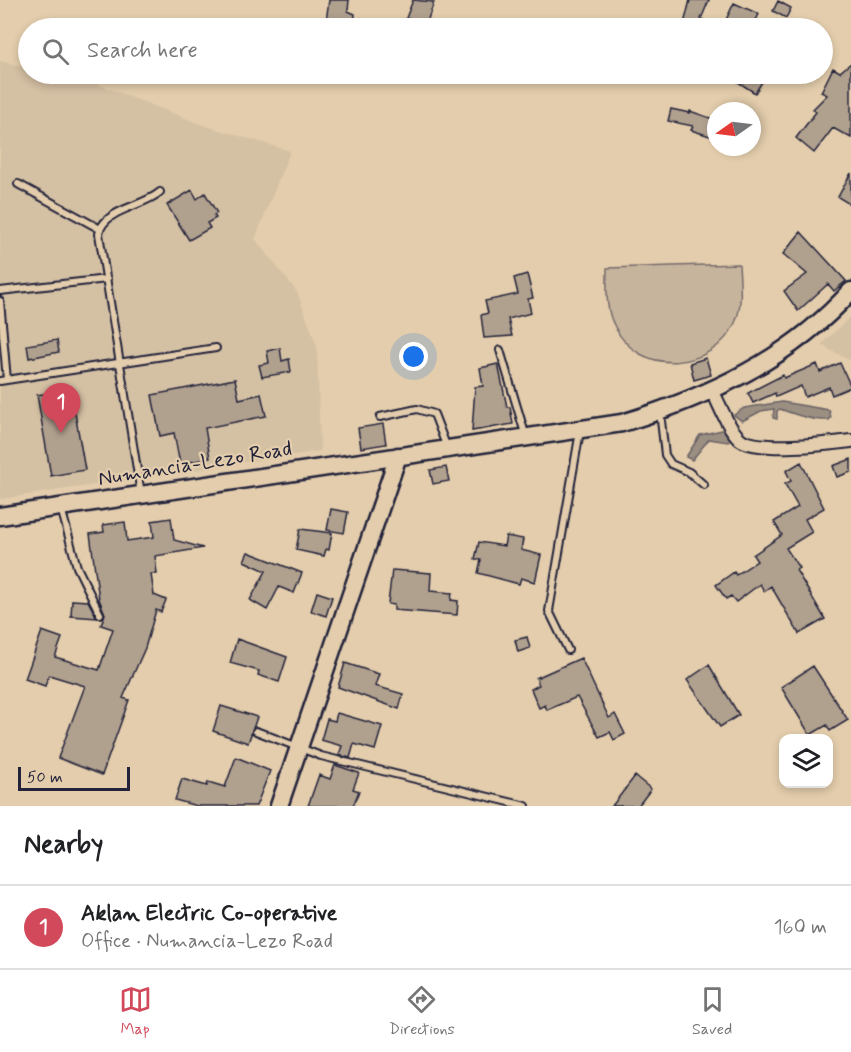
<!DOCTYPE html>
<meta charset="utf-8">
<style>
body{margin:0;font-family:Mynerve,sans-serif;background:#f6f6f6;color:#202124}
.controls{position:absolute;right:18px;bottom:18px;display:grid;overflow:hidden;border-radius:12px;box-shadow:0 3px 9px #0003}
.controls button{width:54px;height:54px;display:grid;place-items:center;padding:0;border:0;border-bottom:2px solid #e0e0e0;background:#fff;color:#202124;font:30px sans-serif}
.compass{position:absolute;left:707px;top:102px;width:54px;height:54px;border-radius:50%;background:#fff;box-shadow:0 3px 9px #0003;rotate:256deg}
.scale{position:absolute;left:18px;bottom:15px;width:112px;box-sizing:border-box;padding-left:6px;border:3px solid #22223b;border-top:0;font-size:16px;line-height:21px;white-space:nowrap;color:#22223b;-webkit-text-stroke:4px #e3cdac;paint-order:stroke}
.you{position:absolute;left:414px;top:357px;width:21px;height:21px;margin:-15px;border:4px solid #fff;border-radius:50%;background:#1a73e8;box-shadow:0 0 0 9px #1a73e833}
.badge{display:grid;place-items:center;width:39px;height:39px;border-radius:50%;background:#d1495b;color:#fff;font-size:20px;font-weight:700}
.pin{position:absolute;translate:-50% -50px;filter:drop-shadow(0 2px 3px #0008)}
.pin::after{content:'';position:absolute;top:32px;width:21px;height:18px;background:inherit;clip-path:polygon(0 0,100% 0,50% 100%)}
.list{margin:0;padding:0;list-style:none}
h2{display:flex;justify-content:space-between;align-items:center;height:78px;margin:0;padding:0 24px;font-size:26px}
h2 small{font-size:20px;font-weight:400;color:#757577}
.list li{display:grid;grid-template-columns:39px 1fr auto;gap:18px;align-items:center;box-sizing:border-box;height:84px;padding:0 24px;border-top:2px solid #e0e0e0}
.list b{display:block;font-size:22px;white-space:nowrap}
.list p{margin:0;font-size:20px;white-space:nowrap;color:#757577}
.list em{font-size:20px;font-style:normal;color:#757577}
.icon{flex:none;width:33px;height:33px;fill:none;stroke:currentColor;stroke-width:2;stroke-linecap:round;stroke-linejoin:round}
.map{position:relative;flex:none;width:851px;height:806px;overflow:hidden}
.search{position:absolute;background:#fff;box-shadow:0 3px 9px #0003;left:18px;right:18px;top:18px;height:66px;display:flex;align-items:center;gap:15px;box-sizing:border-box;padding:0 21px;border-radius:33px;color:#757577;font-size:22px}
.sheet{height:162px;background:#fff}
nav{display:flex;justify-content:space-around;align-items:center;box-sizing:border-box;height:84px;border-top:2px solid #e0e0e0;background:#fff;font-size:16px;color:#757577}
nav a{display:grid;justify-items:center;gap:3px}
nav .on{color:#d1495b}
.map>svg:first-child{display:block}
</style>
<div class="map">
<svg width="851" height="806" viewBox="0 0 851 806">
<rect width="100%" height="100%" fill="#e3cdac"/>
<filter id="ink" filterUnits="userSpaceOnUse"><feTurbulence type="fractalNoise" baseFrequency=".0167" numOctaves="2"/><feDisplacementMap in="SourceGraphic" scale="12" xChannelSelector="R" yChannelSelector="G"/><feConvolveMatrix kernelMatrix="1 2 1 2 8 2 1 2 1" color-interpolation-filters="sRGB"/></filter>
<g filter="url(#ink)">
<!-- built -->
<path fill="#d4c0a3" d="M0,61l28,7v6h23l46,10 106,41 87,26 -35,88 42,53 20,54 3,105 -320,48z
M851,316v45l-30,-16z"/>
<!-- green -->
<path fill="#c7b49c" stroke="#746b6c" stroke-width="1.5" d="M739,264c1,20 4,41 -4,59 -22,48 -96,54 -120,4 -10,-18 -8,-38 -8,-59z"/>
<!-- water -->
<path fill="#9b8f82" stroke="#6b6366" stroke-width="1.5" d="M782,402l47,8 2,7 -2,3c-16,1 -35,-6 -49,-11l-3,2v8l-4,-1 1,-9 -13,2 -19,10 -8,-6 10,-7z
M726,429l6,9 -4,4 -19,-3 -17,21 -6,-3 14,-22z"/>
<!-- building -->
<path fill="#b0a08e" stroke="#22223b" stroke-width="1.5" d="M329,0h20l-1,11 7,3 -1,14h-29z
M413,0l21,2 -8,23 -20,-7z
M690,0h19l-8,19 21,9 12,-25 25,11 -7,14h-58l-10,-4z
M778,1l13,7 -5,10 -13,-7z
M851,63v75l-18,-10 -19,25 -18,-15 20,-26 -3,-3 14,-14 -6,-3 12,-24 7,4z
M744,74l18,8 -7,11 -17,-11z
M671,109l19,4v-2l26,9v18l-25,-8 2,-4 -25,-5z
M851,173v32l-13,-8z
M192,190l5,9 8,-6 12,20 -3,2 2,3 -9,5 3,5 -21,12 -22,-35z
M801,232l45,49 -12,10 -6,-7 -30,27 -14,-20 23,-17 -24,-20z
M527,274l6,24 -5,1 3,14 -23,6 4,17 -28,2 -3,-23 7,-2 -3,-12 33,-7 -4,-16z
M57,340l2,12 -30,6 -2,-13z
M280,348l2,13 7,-2 2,13 -29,5 -3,-12 10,-2 -2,-12z
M706,358l5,17 -17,5 -4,-17z
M840,363l11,24 -19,8 -3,-8 -24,10 -4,-11 -25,11 -1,-4 -22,10 -5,-10 35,-18 1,3 33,-14 3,8z
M498,364l9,43h3l3,17 -41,7 3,-44 8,-1 -3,-18z
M235,379l4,20 22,-5 5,22 -61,12 5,30 -30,6 -6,-31 -14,3 -8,-41z
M71,390l14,80 -34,6 -14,-81z
M383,424l3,20 -25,4 -3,-20z
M851,459v13l-14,5 -4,-11z
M801,462l23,46 -19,11 7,13 -26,16 13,20 -3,2 29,49 -26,15 -28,-48 -7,5 -4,-7 -24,18 -5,-6 -5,3 -10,-14 18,-13 2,3 21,-14 -4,-6 29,-20 -8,-13 24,-15 -13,-23 6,-3 -5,-10z
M446,467l3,14 -16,3 -3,-14z
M331,509l17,3 -4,21 -17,-3z
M171,518l3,22 29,8 -48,8 2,18h-6l3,21 12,5 -5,12 -5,-2 -11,38 -22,50 6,2 -27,75 -44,-17 27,-72 -36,-11 -4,11 -20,-7 17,-48 20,7 -7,19 44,13 14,-41 -12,-4 4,-11 -6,-15 -9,-65 14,-2 -1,-7 22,-3 2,19 27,-4 -2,-16z
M300,529l32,4 -3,17 -3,-1 -2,7 -28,-6z
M506,536l17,3 -2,11 20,5 -6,27 -14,-4 -2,6 -41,-11 3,-13 -6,-1 4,-17 25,4z
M248,552l54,21 -8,20 -15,-6 -12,23 -17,-10 16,-29 -22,-10z
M392,570l39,3 -1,18 22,2 -1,7 7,1 -1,14 -63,-5v-5l-6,-1z
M317,592l15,5 -6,19 -15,-5z
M72,600l16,1 9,17 -26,-2z
M527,637l3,11 -12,4 -3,-12z
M237,639l50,18 -8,25 -21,-7 1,-4 -29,-8z
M581,658l28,60 6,-4 10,20 -11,6 -4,-8 -11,5 -22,-40 -30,13 -2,-5 -6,3 -8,-19 8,-4 -3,-7z
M345,663l34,11 -4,12 28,8 -4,15 -61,-22z
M709,665l30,50 -19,12 -33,-47z
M813,666l35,54 -18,11 -3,-6 -17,10 -29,-48z
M221,706l36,11 -9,26 -35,-12z
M337,713l45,13 -7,24 -21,-6 -4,14 -11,-3 3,-9 -21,-6 6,-21 8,2z
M236,757l34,14 -14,35h-59l-22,-6 7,-21 25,7 1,-4 17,5z
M335,765l24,8 -6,16 6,2 -6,15h-45l11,-31 11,4z
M635,776l16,13 -13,17h-26z"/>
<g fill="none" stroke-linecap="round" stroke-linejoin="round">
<defs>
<path id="lane" d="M18,184l82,45
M0,291l107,-12
M0,301l7,79
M500,350l26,87
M0,381l216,-33
M660,412l5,43 6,9 18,8 15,13
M380,417l37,-8 17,5 13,34
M141,494l-42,-260c4,-25 44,-27 61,-42
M61,508l16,59 23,47
M568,650l-19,-39 31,-180
M256,731l65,25 205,50"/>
<path id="street" d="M712,390c8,15 15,37 28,49 16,13 89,5 111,2"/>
<path id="secondary" d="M0,516l622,-93c86,-26 168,-64 229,-132
M279,806l119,-350"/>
</defs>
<!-- lane casing -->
<use href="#lane" stroke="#22223b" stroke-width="10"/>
<!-- street casing -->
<use href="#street" stroke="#22223b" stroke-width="16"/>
<!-- secondary casing -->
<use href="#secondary" stroke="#22223b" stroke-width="21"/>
<!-- lane -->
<use href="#lane" stroke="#e3cdac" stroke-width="6"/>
<!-- street -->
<use href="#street" stroke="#e3cdac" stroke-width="12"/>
<!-- secondary -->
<use href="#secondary" stroke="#e3cdac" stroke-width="16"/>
</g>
</g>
<g text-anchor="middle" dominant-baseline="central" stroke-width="4.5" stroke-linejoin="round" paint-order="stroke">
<!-- street labels -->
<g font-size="21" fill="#22223b" stroke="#e3cdac">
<text transform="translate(195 464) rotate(-9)">Numancia-Lezo Road</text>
</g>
</g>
</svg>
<div class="controls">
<button><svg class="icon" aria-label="layers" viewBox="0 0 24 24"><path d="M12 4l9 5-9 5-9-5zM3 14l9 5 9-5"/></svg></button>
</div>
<svg class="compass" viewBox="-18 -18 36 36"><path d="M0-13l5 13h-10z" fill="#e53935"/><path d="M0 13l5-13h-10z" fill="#757577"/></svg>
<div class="scale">50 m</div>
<div class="you"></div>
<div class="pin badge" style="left:61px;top:433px">1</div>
<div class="search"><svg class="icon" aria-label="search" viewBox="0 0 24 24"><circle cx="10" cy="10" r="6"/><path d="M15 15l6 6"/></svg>Search here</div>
</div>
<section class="sheet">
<h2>Nearby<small></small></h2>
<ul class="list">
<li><span class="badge">1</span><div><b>Aklan Electric Co-operative</b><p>Office · Numancia-Lezo Road</p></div><em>160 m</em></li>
</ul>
</section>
<nav>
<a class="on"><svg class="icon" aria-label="map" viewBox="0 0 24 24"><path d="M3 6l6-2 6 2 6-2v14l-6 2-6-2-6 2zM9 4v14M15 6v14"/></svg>Map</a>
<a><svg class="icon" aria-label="directions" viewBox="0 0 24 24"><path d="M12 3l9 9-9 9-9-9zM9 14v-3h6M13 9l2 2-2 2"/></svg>Directions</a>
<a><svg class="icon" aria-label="saved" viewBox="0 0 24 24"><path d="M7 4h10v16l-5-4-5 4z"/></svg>Saved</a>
</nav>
